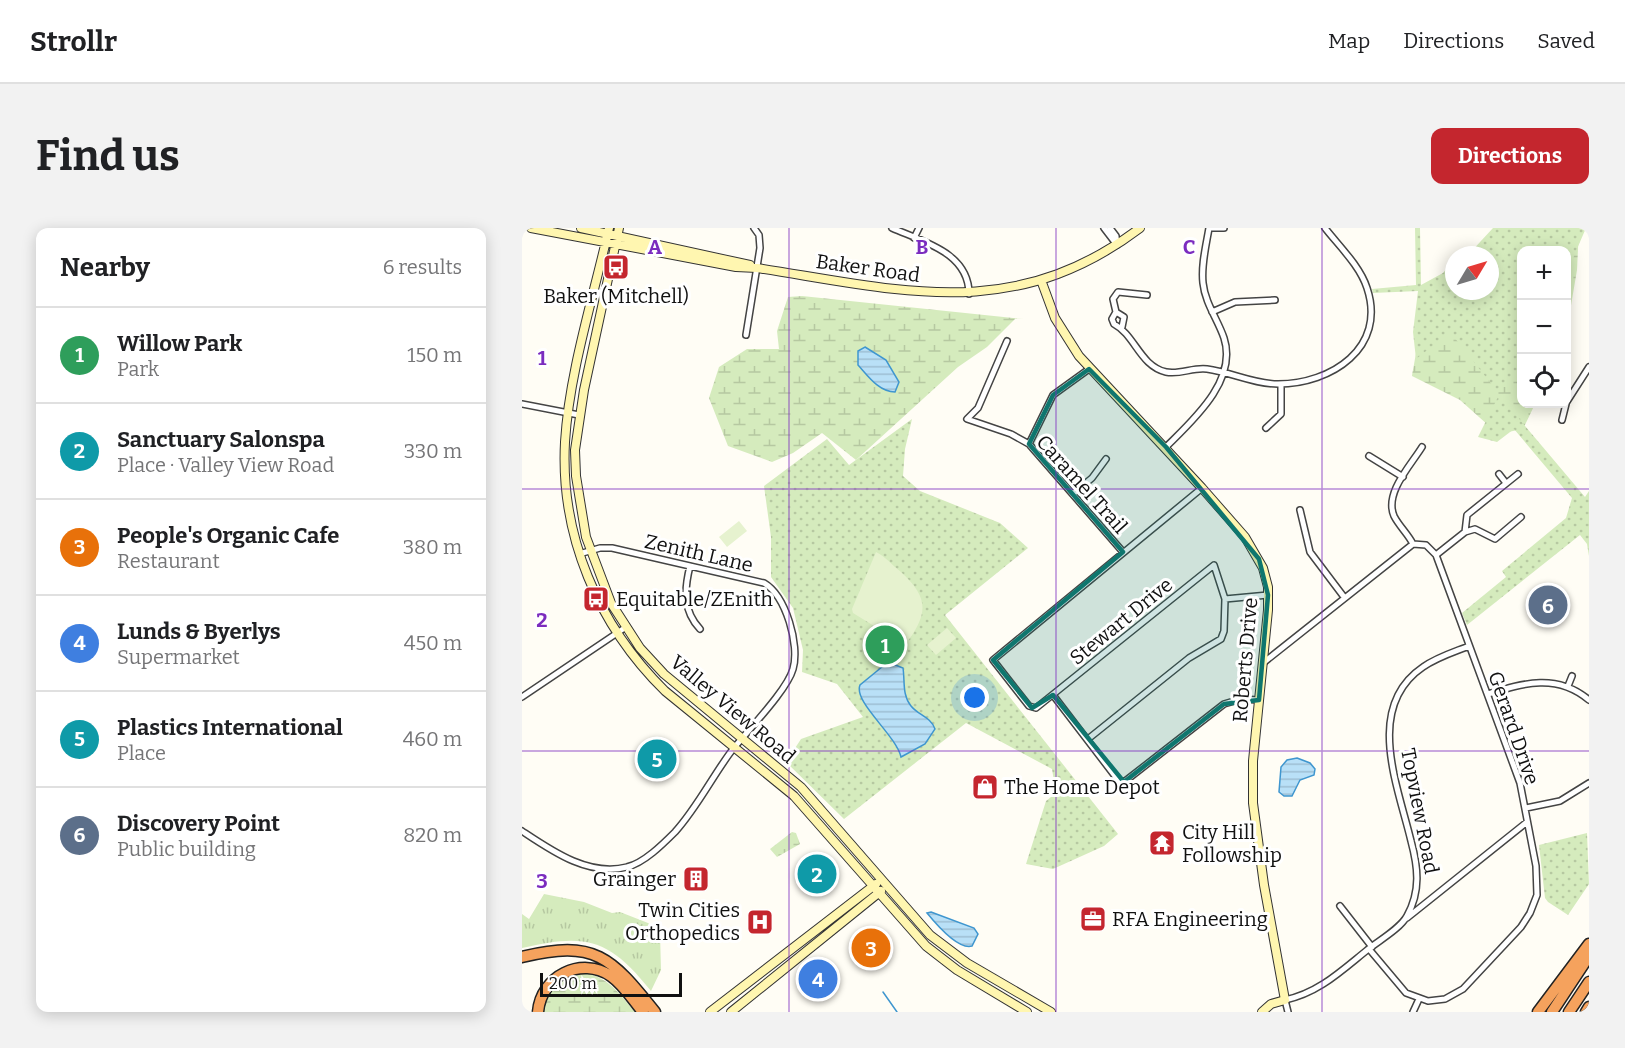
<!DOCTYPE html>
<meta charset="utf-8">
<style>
body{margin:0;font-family:Bitter,serif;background:#f2f2f2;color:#202124}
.controls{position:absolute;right:18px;top:18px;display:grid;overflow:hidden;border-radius:12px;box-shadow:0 3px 15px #0003}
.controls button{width:54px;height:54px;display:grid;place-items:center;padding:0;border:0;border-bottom:2px solid #e0e0e0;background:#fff;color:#202124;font:30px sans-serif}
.compass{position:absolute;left:923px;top:18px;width:54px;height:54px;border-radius:50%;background:#fff;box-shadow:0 3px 15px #0003;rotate:52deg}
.scale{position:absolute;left:18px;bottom:15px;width:142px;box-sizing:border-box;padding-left:6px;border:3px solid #111;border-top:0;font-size:16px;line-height:21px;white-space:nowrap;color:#111;-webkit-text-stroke:4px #fff;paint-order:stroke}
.you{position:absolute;left:453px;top:470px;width:21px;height:21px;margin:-15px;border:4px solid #fff;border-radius:50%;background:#1a73e8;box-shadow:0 0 0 9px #1a73e833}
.badge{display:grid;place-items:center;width:39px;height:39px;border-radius:50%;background:#c4262e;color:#fff;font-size:20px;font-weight:700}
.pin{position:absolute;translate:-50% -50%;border:3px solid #fff;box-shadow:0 2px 6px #0006}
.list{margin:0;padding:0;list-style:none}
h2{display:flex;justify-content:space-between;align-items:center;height:78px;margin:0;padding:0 24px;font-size:26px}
h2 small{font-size:20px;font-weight:400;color:#757577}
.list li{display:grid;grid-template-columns:39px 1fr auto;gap:18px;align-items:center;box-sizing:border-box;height:96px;padding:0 24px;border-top:2px solid #e0e0e0}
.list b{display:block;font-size:22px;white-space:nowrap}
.list p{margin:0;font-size:20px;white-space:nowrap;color:#757577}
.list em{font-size:20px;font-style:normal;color:#757577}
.icon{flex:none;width:33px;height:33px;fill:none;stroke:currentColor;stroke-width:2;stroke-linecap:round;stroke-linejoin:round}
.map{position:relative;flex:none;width:1067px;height:784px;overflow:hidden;border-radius:12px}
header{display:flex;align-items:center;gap:36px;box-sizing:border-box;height:84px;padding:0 30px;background:#fff;border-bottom:2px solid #e0e0e0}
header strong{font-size:28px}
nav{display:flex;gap:33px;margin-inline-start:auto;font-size:21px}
.intro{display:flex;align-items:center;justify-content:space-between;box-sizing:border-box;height:144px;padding:0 36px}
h1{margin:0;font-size:42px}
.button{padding:15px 27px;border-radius:12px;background:#c4262e;color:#fff;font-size:21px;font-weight:700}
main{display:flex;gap:36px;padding:0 36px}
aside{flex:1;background:#fff;border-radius:12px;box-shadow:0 3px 15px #0003}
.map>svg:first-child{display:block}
</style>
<header>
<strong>Strollr</strong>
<nav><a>Map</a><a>Directions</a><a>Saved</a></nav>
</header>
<div class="intro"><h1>Find us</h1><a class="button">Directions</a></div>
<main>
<aside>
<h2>Nearby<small>6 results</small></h2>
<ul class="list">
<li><span class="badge" style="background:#2e9e5b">1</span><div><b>Willow Park</b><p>Park</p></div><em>150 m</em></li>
<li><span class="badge" style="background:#0f9aa8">2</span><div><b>Sanctuary Salonspa</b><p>Place · Valley View Road</p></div><em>330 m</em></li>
<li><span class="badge" style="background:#e8710a">3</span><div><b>People's Organic Cafe</b><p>Restaurant</p></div><em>380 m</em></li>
<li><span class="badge" style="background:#3f7fe0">4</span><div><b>Lunds &amp; Byerlys</b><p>Supermarket</p></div><em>450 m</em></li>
<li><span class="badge" style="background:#0f9aa8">5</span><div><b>Plastics International</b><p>Place</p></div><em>460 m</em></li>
<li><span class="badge" style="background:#5c6f8a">6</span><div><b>Discovery Point</b><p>Public building</p></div><em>820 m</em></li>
</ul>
</aside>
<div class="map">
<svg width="1067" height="784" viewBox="0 0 1067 784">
<defs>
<pattern id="grass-tufts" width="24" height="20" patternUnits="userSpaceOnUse" patternTransform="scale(1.5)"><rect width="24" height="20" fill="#d5ebbd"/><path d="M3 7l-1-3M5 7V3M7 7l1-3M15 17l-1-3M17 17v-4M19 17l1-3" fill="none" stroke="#b6c8a1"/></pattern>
<pattern id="wetland-marsh" width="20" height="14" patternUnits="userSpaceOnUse" patternTransform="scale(1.5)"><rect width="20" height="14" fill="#d5ebbd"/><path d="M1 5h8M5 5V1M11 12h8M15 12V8" fill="none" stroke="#b6c8a1"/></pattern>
<pattern id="park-dots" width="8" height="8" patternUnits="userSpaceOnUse" patternTransform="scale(1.5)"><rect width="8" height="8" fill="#d5ebbd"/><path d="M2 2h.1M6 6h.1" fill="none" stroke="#b6c8a1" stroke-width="1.8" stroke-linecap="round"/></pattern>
<pattern id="water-rules" width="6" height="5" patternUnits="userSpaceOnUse" patternTransform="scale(1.5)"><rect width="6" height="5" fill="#b9e0f7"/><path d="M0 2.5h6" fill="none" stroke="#9ebfd3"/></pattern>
</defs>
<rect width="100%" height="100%" fill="#fffdf5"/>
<!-- grass -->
<path fill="url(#grass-tufts)" d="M22,666l40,8 28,11 8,-1 28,11 12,10 1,37 -10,21c-42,-53 -65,-58 -129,-43v-34l7,5z"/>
<!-- wetland -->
<path fill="url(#wetland-marsh)" d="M1057,0l-2,42 -10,59 -1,-79h-45v154h14l-12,25 -25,5 -38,-34 -48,-24c6,-30 14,-97 42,-113v28h36v-36z
M280,68l222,23 -8,-1 -29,29 -29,20 -102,93 -34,-27 -29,20 -21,9 -44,-16 -19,-48 10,-31 28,-18h32l-2,-18 11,-34z
M270,604l4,1 4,11 -23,13 -7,-8z
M61,744c25,5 36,21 52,40h-93c2,-24 20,-35 41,-40z"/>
<!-- park -->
<path fill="url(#park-dots)" d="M893,0h5l1,57 33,-18v24h36v-36h-22l25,-27h93l-19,44 -1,-22h-45v117l-24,24 -47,-59 -34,27 -3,-27 5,-41 -45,2 -1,-4 44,-4z
M977,167l86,102 4,-6v65l-2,-12 -7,-9 -113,90 -5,-12 44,-36 -4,-6 64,-53 6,-20 -58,-69 -17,13 -19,-5z
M390,191l-7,30 -2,27 17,15 80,32 28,25 -83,67 173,219 -14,12 -51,23 -27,-5 20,-63 10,-8 -4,-24 -86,-46 -122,96 -58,-57 15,-23 62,-22 -26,-33 -35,-12 1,-22 -10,-42 -22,-31v-40l-7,-51 63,-47 22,26z
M1065,605l2,51 -21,31 -20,-13 -3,-4 -6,-53z"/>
<!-- pitch -->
<path fill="#e6f2cf" d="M217,293l8,10 -20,16 -8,-10z
M354,324c10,5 16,13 25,20 29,27 27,42 4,73l-52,-32 -1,-4z
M425,400l9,10 -20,17 -9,-10z"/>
<!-- water -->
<path fill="url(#water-rules)" stroke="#3f96cf" stroke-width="1.5" d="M343,119l21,13 13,22 -4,10c-16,0 -27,-16 -37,-27v-14z
M366,434l15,6c2,13 -1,27 8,38 7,9 20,11 24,23l-10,15 -24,13c-5,-22 -48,-55 -41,-72z
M775,530l13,5 5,6 -1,6 -14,5 -8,16h-8l-5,-4 2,-25 6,-7z
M409,684l43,16 4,6 -6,12c-14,4 -36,-22 -45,-33z"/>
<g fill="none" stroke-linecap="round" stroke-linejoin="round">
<!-- stream -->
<path stroke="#3f96cf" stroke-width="1.5" d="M361,764l14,20"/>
<defs>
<path id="street" d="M370,0c32,14 77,25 77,66
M582,0l13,17
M588,0l6,8 1,9
M688,0h14
M392,10l5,-10
M625,67l-29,-3 -5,7 3,13 -4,7 2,5c21,11 26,42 52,48 14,3 27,-5 41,-3 24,3 46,15 71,15 53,0 109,-36 89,-96 -7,-22 -28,-42 -42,-60
M594,84l8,5 -2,10
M690,84l23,-10 40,-2
M224,107l14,-87 -1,-13 -5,-7
M485,113l-29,67 -11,11 44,15 18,10 94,108
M1044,175l23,-36
M0,176l57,11
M1040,192l4,-16
M744,200l15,-14v-30
M507,216l24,-49 36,-26
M644,219c26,-26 72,-66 58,-109 -6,-18 -19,-35 -21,-55 -2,-18 3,-37 6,-55
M847,228l34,21
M977,246l7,9
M552,265l18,-15 14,-19
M778,282l10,42 34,45
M943,304l10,-3 20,10 26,-22
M891,316c-5,-10 -14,-18 -19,-28 -10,-23 17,-51 28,-69
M914,327l29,-23 2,-17 51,-41
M168,338c-6,24 -7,45 10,63
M703,371l43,-4
M741,435l150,-119 13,1 10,10 84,228 16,83 1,29 -7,18 -9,14 -58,62 -18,10 -17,2 -22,-8 -37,-44
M1046,458l4,-10
M966,466c36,-11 69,-21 101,6
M531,467l65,85 6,2 100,-78 17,-5 18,1
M0,469l104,-70
M566,511l101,-81 32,-19 3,-8 1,-32 -11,-34 -178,143 -7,-2 -36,-46 209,-172
M1004,580l34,-7 29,-18
M0,603c30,20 67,46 105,36 17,-4 36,-23 48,-35 21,-23 36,-53 55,-79 15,-20 57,-62 63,-84 7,-24 -7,-73 -29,-86l-152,-35h-12l-21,6
M818,678l32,41
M885,690l120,-96
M766,784l-3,-12c33,-7 55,-28 81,-49 12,-10 34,-22 41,-35 14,-25 11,-49 4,-75 -13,-55 -47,-134 12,-174 14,-10 31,-15 46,-21
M891,784l6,-13"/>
<path id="secondary" d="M9,0l205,39 21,1c143,22 256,56 383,-40
M59,0l169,37
M87,0c-15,67 -40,145 -44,214 -5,94 33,183 100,249l129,105 132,150 31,24 70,42
M97,0l-35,162 -9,60 1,26 10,61 25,66 29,45 24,26 137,113 129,148 37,28 84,49
M519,52l14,38 24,38 123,132 43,49 18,31 5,19v23l-15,151v42l11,82 21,115 -14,4 -9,8
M188,784l166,-128
M209,784l150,-121"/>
<path id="highway" d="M0,729c73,-18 89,0 133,55
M16,784c3,-36 43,-56 73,-36 13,9 22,24 32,36
M1016,784l51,-68
M1030,784l37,-56
M1047,784l20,-30
M1064,784l3,-5"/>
</defs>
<!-- street casing -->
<use href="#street" stroke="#444" stroke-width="8"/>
<!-- secondary casing -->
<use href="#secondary" stroke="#333" stroke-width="10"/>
<!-- highway casing -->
<use href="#highway" stroke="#222" stroke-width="13"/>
<!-- street -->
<use href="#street" stroke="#fff" stroke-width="5"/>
<!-- secondary -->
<use href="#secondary" stroke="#fff6b0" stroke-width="8"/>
<!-- highway -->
<use href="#highway" stroke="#f5a25d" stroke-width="10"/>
</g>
<!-- marked area -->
<path fill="#0f766e" fill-opacity="0.2" stroke="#0f766e" stroke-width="4.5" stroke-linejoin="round" d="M567,141l77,78 93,112 9,36 -9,105 -35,4 -100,78 -71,-87 -21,13 -39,-48 130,-108 -94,-108 24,-49z"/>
<!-- grid -->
<path fill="none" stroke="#7b2cbf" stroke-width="1.5" stroke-opacity="0.55" d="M267,0v784M534,0v784M800,0v784M0,261h1067M0,523h1067"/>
<!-- icons -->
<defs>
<symbol id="bus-square" viewBox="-11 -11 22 22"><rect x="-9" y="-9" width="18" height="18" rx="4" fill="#c4262e" stroke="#fff"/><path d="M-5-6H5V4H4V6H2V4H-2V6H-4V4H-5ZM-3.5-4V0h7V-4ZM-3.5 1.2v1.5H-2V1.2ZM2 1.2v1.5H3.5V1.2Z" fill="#fff"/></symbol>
<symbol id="shop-square" viewBox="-11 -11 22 22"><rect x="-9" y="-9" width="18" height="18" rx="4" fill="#c4262e" stroke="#fff"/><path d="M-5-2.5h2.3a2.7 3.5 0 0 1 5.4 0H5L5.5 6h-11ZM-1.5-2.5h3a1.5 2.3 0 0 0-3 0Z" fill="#fff"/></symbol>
<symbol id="temple-square" viewBox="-11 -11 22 22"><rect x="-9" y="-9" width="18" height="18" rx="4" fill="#c4262e" stroke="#fff"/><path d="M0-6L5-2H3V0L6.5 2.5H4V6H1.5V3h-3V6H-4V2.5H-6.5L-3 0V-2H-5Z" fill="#fff"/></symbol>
<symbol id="building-square" viewBox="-11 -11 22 22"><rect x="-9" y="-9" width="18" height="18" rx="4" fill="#c4262e" stroke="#fff"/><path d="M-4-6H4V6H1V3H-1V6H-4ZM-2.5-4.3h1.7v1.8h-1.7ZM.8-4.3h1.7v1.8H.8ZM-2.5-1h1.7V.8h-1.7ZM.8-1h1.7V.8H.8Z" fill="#fff"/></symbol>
<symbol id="office-square" viewBox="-11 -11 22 22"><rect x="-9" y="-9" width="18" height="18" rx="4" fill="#c4262e" stroke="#fff"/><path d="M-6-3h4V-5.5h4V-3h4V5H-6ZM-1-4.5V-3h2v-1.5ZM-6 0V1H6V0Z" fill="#fff"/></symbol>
<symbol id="hospital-square" viewBox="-11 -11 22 22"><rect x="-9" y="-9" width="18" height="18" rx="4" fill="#c4262e" stroke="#fff"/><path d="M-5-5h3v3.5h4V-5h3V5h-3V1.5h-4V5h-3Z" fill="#fff"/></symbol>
</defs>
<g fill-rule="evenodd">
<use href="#bus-square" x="79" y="24" width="30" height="30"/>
<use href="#bus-square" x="59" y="356" width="30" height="30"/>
<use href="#shop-square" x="448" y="544" width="30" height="30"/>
<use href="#temple-square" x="625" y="600" width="30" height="30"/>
<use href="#building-square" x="159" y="636" width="30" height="30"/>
<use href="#office-square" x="556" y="676" width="30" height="30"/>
<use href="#hospital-square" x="223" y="679" width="30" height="30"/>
</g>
<g text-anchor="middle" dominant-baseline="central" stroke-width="6" stroke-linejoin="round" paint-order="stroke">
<!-- street labels -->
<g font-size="20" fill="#111" stroke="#fff">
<text transform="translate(346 40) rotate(8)">Baker Road</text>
<text transform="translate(560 256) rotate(48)">Caramel Trail</text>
<text transform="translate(177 325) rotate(13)">Zenith Lane</text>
<text transform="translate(599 393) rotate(-39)">Stewart Drive</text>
<text transform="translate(723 432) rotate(-85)">Roberts Drive</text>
<text transform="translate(211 481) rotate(40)">Valley View Road</text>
<text transform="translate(992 500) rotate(71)">Gerard Drive</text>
<text transform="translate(898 583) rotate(79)">Topview Road</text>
</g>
<!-- poi labels -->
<g font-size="20" fill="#111" stroke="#fff" text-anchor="start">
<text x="94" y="68" text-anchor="middle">Baker (Mitchell)</text>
<text x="94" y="371">Equitable/ZEnith</text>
<text x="482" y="559">The Home Depot</text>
<text x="660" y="604">City Hill<tspan x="660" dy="23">Followship</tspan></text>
<text x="154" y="651" text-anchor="end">Grainger</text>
<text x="218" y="682" text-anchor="end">Twin Cities<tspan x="218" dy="23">Orthopedics</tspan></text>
<text x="590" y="691">RFA Engineering</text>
</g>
</g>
<g font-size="20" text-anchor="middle" font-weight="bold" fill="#7b2cbf" stroke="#fff" stroke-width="6" stroke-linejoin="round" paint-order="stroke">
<text x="133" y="26">A</text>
<text x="400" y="26">B</text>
<text x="667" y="26">C</text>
<text x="20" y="137">1</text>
<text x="20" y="399">2</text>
<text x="20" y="660">3</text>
</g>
</svg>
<div class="controls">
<button>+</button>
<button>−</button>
<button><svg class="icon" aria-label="locate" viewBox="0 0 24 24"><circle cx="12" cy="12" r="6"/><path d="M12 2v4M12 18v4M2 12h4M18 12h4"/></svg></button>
</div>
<svg class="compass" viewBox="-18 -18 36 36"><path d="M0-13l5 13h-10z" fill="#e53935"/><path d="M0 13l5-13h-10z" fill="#757577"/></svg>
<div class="scale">200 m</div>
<div class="you"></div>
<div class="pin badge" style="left:363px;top:417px;background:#2e9e5b">1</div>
<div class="pin badge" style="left:295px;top:646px;background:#0f9aa8">2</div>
<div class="pin badge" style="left:349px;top:720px;background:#e8710a">3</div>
<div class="pin badge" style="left:296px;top:751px;background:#3f7fe0">4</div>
<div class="pin badge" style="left:135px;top:531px;background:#0f9aa8">5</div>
<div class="pin badge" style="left:1026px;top:377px;background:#5c6f8a">6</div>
</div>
</main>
